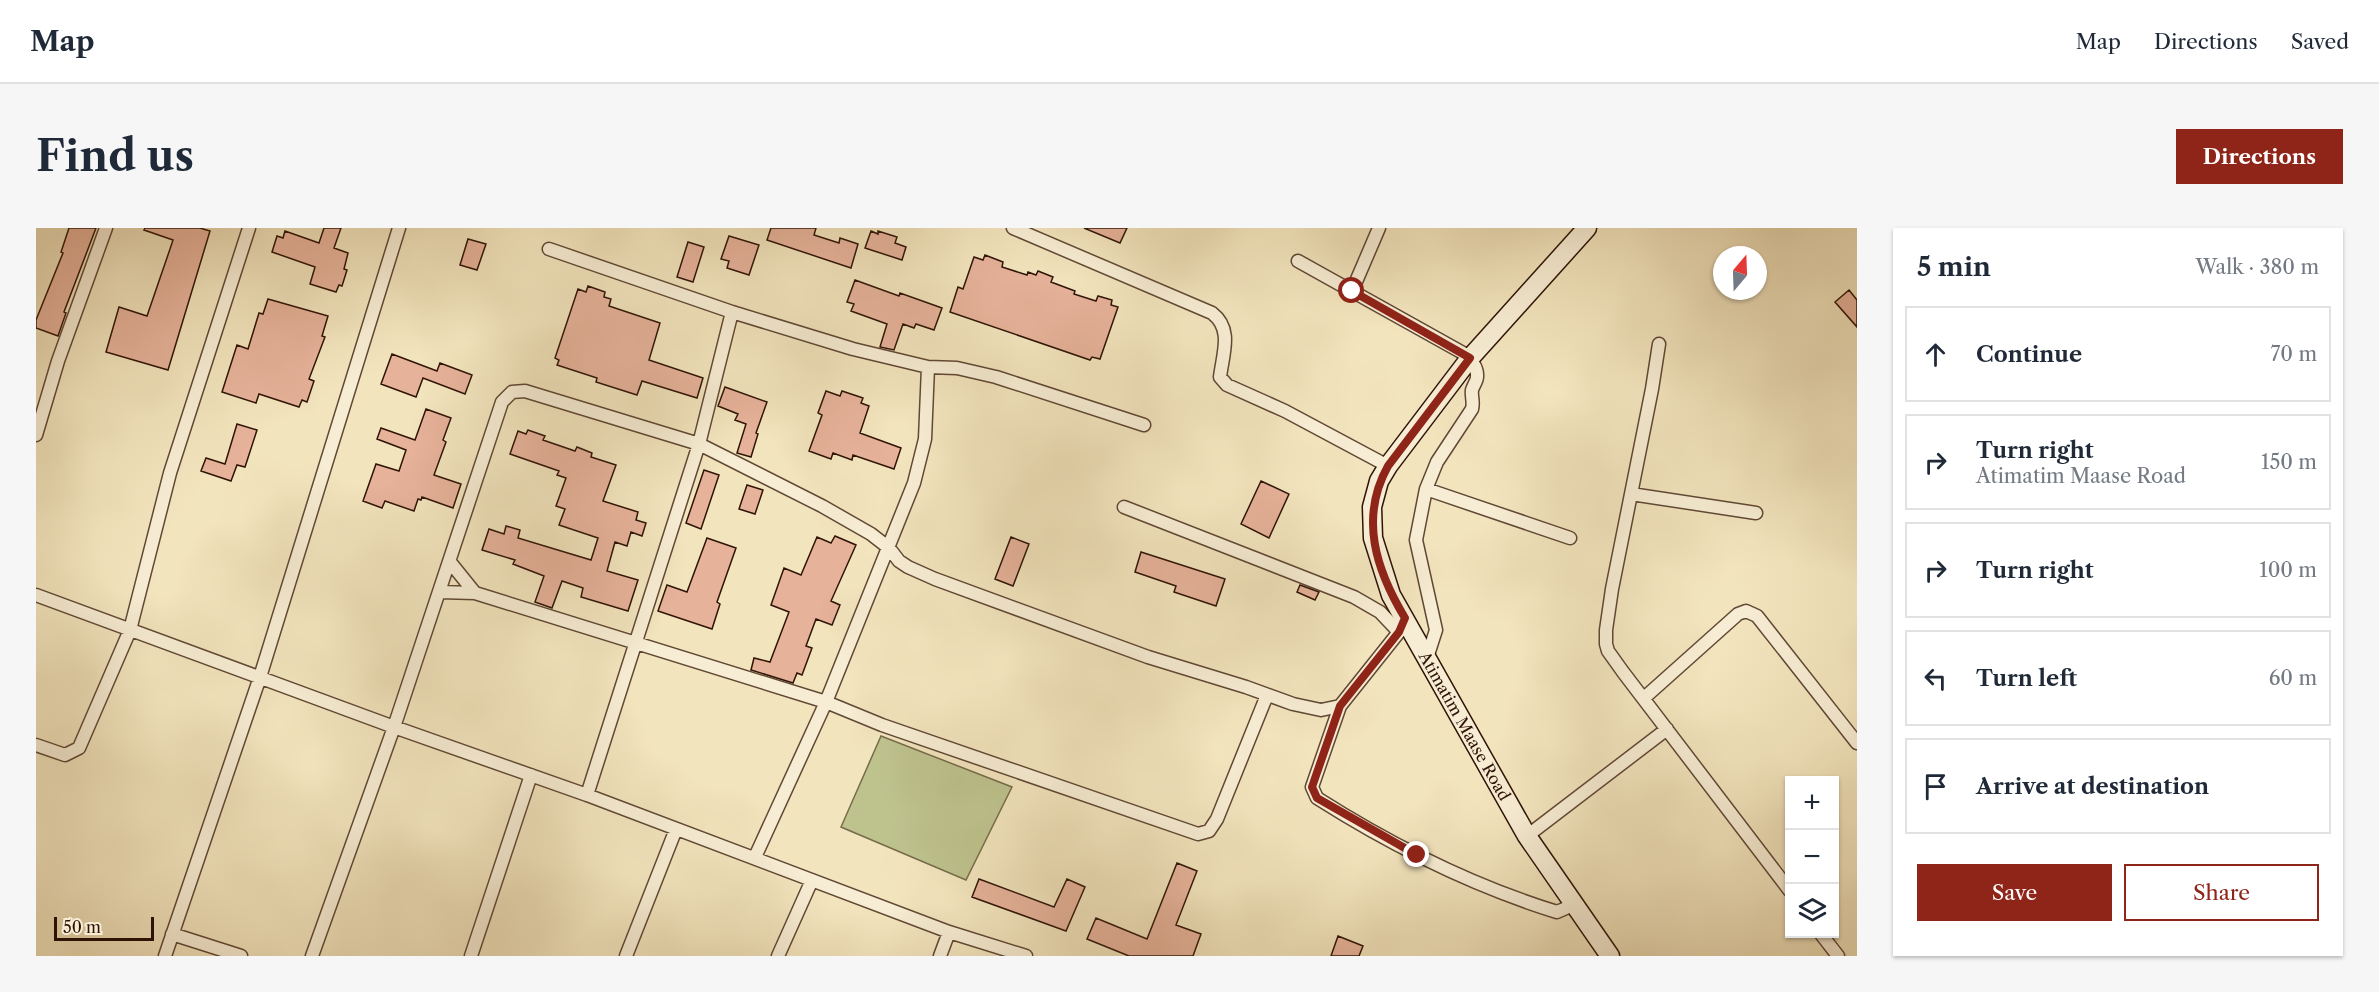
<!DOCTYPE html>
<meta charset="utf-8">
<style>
body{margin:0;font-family:"Libre Caslon Text",serif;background:#f6f6f7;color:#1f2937}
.controls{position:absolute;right:18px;bottom:18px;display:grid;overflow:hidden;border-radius:0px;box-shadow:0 2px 4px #0004}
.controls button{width:54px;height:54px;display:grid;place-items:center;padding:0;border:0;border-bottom:2px solid #e0e1e3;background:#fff;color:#1f2937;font:30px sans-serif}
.compass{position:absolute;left:1677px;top:18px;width:54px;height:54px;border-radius:50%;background:#fff;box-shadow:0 2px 4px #0004;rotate:19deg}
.scale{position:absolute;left:18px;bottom:15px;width:100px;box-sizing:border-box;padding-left:6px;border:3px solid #2f1406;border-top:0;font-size:16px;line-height:21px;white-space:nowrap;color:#2f1406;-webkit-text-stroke:4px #f7edd4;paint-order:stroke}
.stop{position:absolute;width:18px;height:18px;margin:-14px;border:4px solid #8f2418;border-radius:50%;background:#fff}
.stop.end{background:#8f2418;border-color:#fff;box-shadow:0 2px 6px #0008}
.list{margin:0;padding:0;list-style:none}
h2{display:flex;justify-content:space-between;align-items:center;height:78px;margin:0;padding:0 24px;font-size:26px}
h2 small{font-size:20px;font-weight:400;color:#747a83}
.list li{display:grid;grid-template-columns:39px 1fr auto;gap:18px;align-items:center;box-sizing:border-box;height:96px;margin:0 12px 12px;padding:0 12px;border:2px solid #e0e1e3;border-radius:0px}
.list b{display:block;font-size:22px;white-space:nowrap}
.list p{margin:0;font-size:20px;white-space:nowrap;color:#747a83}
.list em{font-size:20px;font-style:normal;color:#747a83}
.actions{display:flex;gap:12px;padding:18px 24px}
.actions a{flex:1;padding:14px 0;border:2px solid #8f2418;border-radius:0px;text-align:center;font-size:21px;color:#8f2418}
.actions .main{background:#8f2418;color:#fff}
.icon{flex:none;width:33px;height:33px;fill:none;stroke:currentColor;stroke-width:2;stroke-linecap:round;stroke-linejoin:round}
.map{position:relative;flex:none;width:1821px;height:728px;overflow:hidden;border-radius:0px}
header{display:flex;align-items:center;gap:36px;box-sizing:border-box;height:84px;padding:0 30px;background:#fff;border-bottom:2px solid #e0e1e3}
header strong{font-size:28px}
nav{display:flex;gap:33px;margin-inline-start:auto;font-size:21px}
.intro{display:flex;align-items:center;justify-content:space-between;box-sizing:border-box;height:144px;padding:0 36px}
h1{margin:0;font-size:42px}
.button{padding:15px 27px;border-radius:0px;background:#8f2418;color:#fff;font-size:21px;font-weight:700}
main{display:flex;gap:36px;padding:0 36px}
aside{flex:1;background:#fff;border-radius:0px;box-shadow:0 2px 4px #0004}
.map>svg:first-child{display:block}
</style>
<header>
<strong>Map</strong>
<nav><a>Map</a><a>Directions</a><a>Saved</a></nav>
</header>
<div class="intro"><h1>Find us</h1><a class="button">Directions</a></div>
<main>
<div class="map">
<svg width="1821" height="728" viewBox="0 0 1821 728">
<rect width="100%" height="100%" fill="#f2e4bd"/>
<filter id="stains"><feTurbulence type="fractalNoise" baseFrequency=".00333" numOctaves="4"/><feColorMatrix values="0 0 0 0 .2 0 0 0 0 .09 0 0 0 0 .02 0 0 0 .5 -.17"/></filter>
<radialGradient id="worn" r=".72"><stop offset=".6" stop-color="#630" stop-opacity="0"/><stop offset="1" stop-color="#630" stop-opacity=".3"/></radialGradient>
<!-- green -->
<path fill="#bec38e" stroke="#766c4a" stroke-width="1.5" d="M845,508l131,51 -46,93 -125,-53z"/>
<!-- building -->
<path fill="#e6b29a" stroke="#2f1406" stroke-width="1.5" d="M33,0h27l-32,84 2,1 -8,23 -22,-8v-8l27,-67 -2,-1z
M109,0h55l10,3 -42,139 -62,-18 13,-45 28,9 23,-67 3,-9 -29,-10z
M288,0h17l-7,20 14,5 -4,16 3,1 -5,16 -3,-1 -3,7 -26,-8 5,-17 -43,-15 5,-16 6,2 2,-7 34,12z
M735,0h45l-2,7 25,8 1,-5 18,6 -7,24 -84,-28z
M1048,0h43l-7,15z
M835,3l7,3v-3l19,6 -2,6 11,4 -4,13 -37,-12z
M693,8l30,9 -10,30 -22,-7 2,-7 -8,-2z
M432,11l18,5 -9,26 -17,-5z
M652,14l16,5 -11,35 -16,-5z
M949,27l18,7 -1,5 25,8 1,-3 8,3 2,-4 15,6 -2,5 24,9 -1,3 22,7 2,-5 14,4 -1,5 7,2 -18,52 -8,-2 -2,3 -140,-48 8,-25 5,2 11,-32 9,3z
M819,52l44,16 1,-3 42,15 -8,22 -18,-6 -2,4 -11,-4 -9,26 -14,-3 7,-23 -36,-13 3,-7 -7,-2z
M552,58l17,6 -1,5 7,2 -2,7 51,17 -11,37 54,18 -6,20 -55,-17 -5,14 -41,-13 1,-4 -40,-13 2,-5 -4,-2 23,-69 8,3z
M1813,62l8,10v27l-22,-25z
M232,71l60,17 -6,20 3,1 -16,42 5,2 -7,21 -5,-2 -3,7 -40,-13 -3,9 -34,-11 15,-47 11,4 11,-36 4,1z
M356,126l45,17 3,-8 32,12 -7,19 -42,-16 -7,19 -35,-13z
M689,159l42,15 -11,31 2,1 -7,23 -14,-4 9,-29 -11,-4 3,-6 -20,-8z
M790,163l14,5 2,-5 21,7 -2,5 8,3 -9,27 41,15 -7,21 -41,-14 -1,5 -19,-7 -2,6 -22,-8 13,-36 -4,-2z
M390,181l25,9 -8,22 3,2 -12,33 27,9 -8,24 -31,-11 -1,3 -3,-1 -4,12 -29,-10 -3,7 -19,-7 13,-37 23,7 7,-21 -29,-11 4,-11 34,12z
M201,196l20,6 -12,37 -8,-2 -6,16 -30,-10 5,-13 19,6z
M492,202l17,6 -2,4 32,11 2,-4 15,6 -1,4 25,8 -13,36 35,11 -2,8 10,3 -4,13 -11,-4 -4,14 -12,-4 -8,29 31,9 -10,31 -47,-14 2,-9 -21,-7 -10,27 -17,-6 9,-26 -31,-12 2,-4 -33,-10 7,-21 15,5 2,-8 14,4 -2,8 73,22 7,-22 -39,-13 6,-16 -9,-3 10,-28 -9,-3 2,-4 -49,-17 8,-23 8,3z
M668,242l15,5 -18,54 -15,-6z
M1225,253l28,13 -20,44 -28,-14z
M711,257l16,5 -8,24 -16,-5z
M799,308l21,9 -25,56 9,4 -8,20 -16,-6 -10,27 6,2 -10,27 -5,-2 -4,10 -42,-13 3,-12 16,4 19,-50 -18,-7 13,-37 17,7 16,-38 14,6z
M975,309l18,7 -16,42 -18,-7z
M671,310l29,10 -19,54 3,2 -8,25 -54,-18 9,-26 20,7z
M1105,324l84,27 -9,27 -42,-14 2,-6 -41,-14z
M1264,357l19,7 -4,8 -18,-8z
M1141,635l20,8 -21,54 25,9 -8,22h-64l-42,-17 9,-21 51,21z
M943,651l75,28 13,-28 18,8 -19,44 -94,-34z
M1302,708l25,10 -4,10h-28z"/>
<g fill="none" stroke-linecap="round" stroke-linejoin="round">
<defs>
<path id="street" d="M977,0l199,85c21,16 11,40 8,64l7,8 58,26 103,55
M513,21l183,63 121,37 75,18 29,1 39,9 148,48
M1262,33l165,92c7,5 15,14 14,24 0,4 -4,9 -5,13 -1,6 2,12 0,19l-35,53 -11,27 -10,51 20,90 -9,28
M1316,63l27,-63
M1623,116l-7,45 -40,200 -6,41v14l2,7 15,21 167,219
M0,207l22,-74 48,-133
M1390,261l144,49
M1595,266l125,19
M1088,279l230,90 26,15 19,20
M414,334l25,31
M404,364l35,1 351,109 56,23 316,109 11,-3 8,-12 50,-124
M0,367l358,132 193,68 362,137 77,24
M1608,470l94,-84 8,-3 11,5 100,127
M1304,478l-28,81 5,11c74,47 156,88 240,114l16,-7
M0,517l29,10 14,-7 51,-118 40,-157 79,-245
M551,567l112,-351 33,-132
M1491,608l140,-107
M719,629l71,-155 88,-219 11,-44 3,-72
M136,706l69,22
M1785,706l17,22
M129,728l95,-279 139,-449
M276,728l82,-229 108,-325 10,-10 13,-1 174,53 123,62 49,28 18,14 10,13 9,6 27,12 213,78 98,30 47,17 28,6 19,-4 59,-74 6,-14
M435,728l60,-181
M590,728l50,-127
M742,728l34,-76
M904,728l9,-24"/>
<g id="secondary">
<path id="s1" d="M1551,0l-117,130 -82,108 -9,15 -7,26 1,31 18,57 136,241 83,120"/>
</g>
</defs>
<!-- street casing -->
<use href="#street" stroke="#604834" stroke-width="15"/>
<!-- secondary casing -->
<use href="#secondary" stroke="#2f1406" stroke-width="21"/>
<!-- street -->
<use href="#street" stroke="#f7edd4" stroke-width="12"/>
<!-- secondary -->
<use href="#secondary" stroke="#f7edd4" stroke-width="18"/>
</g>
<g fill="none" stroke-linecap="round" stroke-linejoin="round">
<!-- route -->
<path stroke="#8f2418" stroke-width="8" d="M1316,63l118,67 -82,108c-29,52 -12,104 17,152l-6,14 -59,74 -28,81 5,11 100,57"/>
</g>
<g text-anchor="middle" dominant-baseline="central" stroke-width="5" stroke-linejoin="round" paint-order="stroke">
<!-- street labels -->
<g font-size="16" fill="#2f1406" stroke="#f7edd4">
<text stroke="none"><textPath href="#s1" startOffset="596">Atimatim Maase Road</textPath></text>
</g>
</g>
<rect width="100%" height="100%" filter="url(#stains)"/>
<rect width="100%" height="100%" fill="url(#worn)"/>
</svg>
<div class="controls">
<button>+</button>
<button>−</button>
<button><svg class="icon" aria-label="layers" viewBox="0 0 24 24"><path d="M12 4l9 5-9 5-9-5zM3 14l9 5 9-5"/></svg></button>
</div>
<svg class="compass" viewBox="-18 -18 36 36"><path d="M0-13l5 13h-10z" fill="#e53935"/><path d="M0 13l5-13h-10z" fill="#747a83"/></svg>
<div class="scale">50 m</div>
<div class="stop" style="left:1316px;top:63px"></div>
<div class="stop end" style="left:1381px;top:627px"></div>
</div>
<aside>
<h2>5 min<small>Walk · 380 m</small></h2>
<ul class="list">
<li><svg class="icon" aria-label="ahead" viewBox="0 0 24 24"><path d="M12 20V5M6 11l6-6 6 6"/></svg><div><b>Continue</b></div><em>70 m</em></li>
<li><svg class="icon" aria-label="right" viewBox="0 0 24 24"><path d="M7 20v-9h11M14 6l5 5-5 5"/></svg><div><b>Turn right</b><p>Atimatim Maase Road</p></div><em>150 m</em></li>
<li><svg class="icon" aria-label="right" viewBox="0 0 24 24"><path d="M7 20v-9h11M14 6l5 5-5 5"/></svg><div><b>Turn right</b></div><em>100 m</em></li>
<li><svg class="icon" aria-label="left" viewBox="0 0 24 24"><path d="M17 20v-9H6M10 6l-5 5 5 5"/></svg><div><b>Turn left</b></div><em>60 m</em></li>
<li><svg class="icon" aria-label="arrive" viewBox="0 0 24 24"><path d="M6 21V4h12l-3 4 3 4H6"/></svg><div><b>Arrive at destination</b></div></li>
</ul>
<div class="actions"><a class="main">Save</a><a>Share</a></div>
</aside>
</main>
